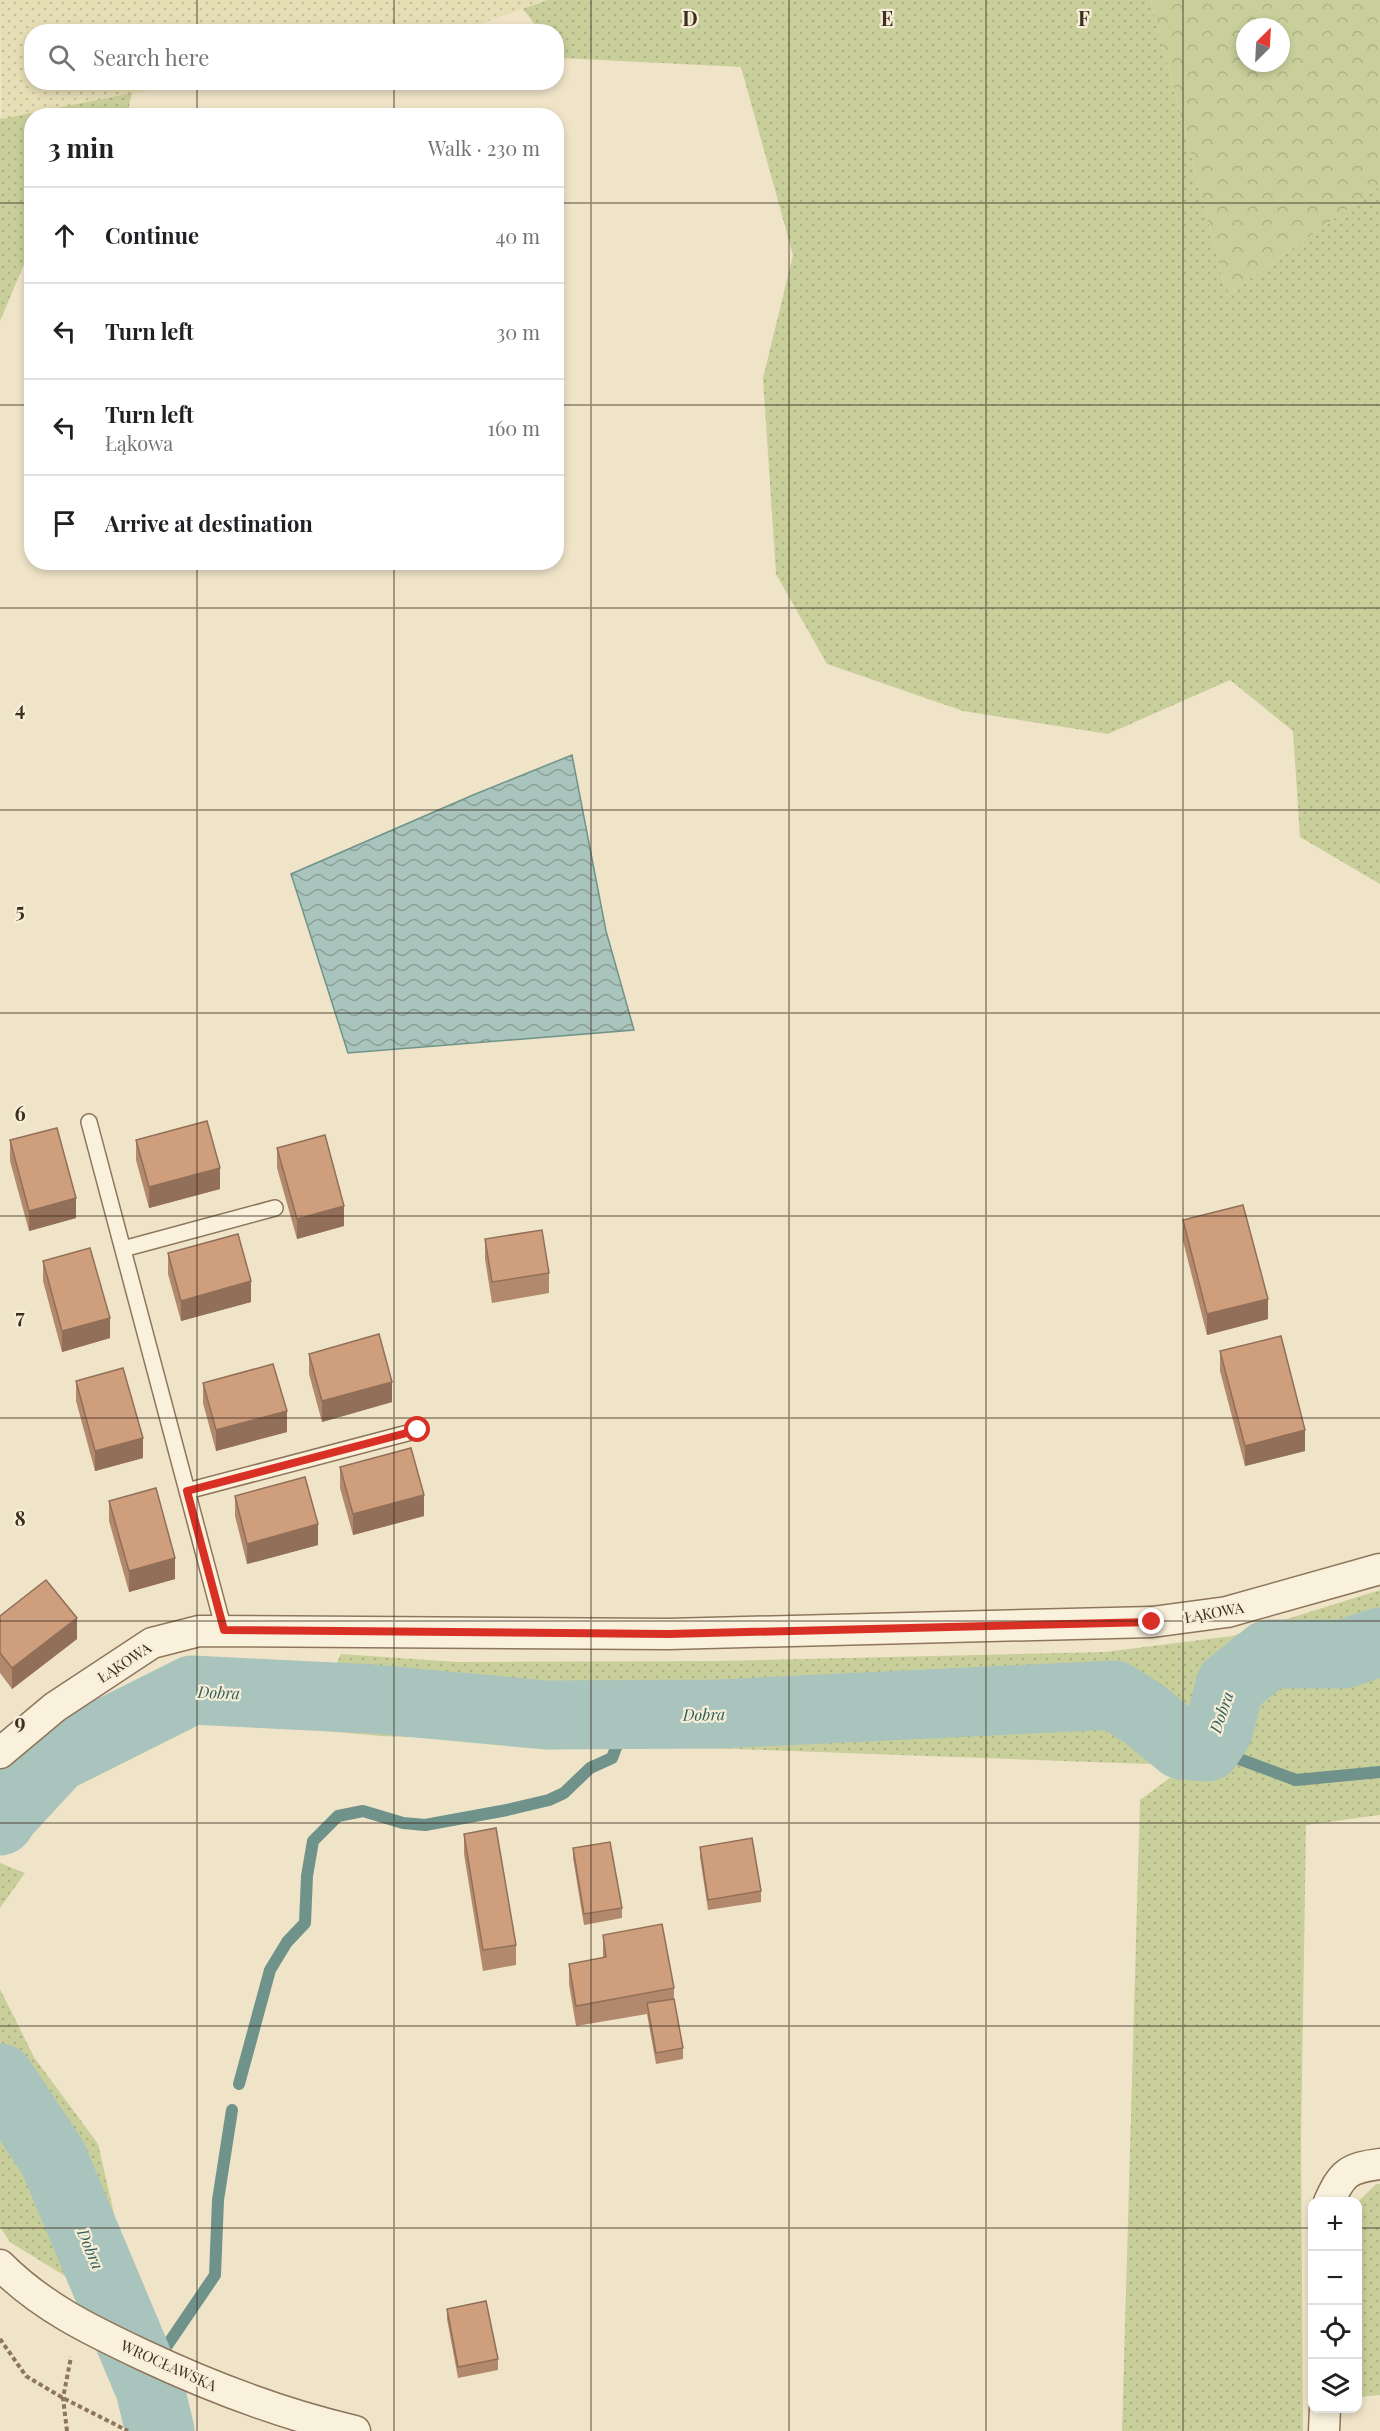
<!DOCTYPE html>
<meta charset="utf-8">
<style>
body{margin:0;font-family:"Playfair Display",serif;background:#f6f6f6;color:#202124}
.controls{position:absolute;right:18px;bottom:18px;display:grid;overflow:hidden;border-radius:12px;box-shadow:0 3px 9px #0003}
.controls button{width:54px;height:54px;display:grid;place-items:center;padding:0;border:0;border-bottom:2px solid #e0e0e0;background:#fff;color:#202124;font:30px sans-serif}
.compass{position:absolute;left:1236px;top:18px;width:54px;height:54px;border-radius:50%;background:#fff;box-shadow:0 3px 9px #0003;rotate:24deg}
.stop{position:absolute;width:18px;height:18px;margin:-14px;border:4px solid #d93025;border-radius:50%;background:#fff}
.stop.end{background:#d93025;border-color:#fff;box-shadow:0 2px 6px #0008}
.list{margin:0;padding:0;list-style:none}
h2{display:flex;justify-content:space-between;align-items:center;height:78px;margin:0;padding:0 24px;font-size:26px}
h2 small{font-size:20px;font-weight:400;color:#757577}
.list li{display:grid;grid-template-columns:39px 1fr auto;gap:18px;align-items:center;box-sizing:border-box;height:96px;padding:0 24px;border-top:2px solid #e0e0e0}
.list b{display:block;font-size:22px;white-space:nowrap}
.list p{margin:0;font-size:20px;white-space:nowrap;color:#757577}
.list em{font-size:20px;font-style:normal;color:#757577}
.icon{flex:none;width:33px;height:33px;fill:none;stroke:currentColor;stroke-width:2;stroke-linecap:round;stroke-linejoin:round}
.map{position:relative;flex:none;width:1380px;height:2431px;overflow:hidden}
.search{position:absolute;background:#fff;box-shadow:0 3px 9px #0003;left:24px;top:24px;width:540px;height:66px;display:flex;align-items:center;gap:15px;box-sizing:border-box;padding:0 21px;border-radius:24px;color:#757577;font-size:22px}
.panel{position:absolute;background:#fff;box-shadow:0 3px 9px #0003;left:24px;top:108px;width:540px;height:462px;border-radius:24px}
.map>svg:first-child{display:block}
</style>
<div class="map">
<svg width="1380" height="2431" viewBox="0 0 1380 2431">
<defs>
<pattern id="farmland-dots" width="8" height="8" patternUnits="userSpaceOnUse" patternTransform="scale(1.5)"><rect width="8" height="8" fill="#e6deb5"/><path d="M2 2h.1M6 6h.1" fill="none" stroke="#c6bf9b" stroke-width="1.8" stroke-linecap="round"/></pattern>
<pattern id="grass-dots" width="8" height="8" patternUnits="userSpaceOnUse" patternTransform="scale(1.5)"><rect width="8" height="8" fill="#c9cf9b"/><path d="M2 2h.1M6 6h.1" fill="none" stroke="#aeb285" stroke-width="1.8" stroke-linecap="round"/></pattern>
<pattern id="forest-crowns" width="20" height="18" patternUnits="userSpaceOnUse" patternTransform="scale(1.5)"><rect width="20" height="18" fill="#c9cf9b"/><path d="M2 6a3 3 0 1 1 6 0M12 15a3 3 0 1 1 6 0" fill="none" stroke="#aeb285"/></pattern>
<pattern id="water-waves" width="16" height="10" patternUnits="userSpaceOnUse" patternTransform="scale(1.5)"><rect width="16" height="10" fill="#a9c4bc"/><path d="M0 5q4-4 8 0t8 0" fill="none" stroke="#8ba098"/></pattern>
</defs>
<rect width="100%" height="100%" fill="#f0e4c8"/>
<!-- farmland -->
<path fill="url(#farmland-dots)" d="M0,0h547l-64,23 -42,8 -409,1v50l154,1 -184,37z"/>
<!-- grass -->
<path fill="url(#grass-dots)" d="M547,0h604l76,295 153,-109v698l-80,-47 -7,-106 -63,-51 -122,54 -145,-23 -136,-47 -51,-90 -13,-196 30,-123 -52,-188 -181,-9 -3,-4 -1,-22 -16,-1 -17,-22z
M132,93l-5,22 -95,1 -1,132 -31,73v-203l2,1z
M1380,1590v225l-74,10 -5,314 2,292h-181l18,-631 46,-34 51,-21 -89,19 -768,-28 -75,-7 36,-75 116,8 259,-1 389,-9 127,-16z
M0,1863l25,10 -25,35z
M0,1989l34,68 64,87 23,100 11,13 4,63 -126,-78 -10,-15z
M1376,2184h4v211l-22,2v-195z"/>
<!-- forest -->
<path fill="url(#forest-crowns)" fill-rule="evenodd" d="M1151,0h229v186l-153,109zM1245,27h36v36h-36z"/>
<!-- water -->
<path fill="url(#water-waves)" stroke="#6f938a" stroke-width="1.5" d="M572,755l34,176 28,99 -286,23 -57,-179 182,-79z"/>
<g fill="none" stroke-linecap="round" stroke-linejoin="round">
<!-- stream -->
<path stroke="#6f938a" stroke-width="12" d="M1207,1747l89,33 84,-8
M239,2084l31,-114 17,-28 18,-19 2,-47 6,-35 25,-25 25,-5 40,12 22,2 82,-15 42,-10 15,-7 26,-25 22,-10 17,-44
M145,2378l70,-103 3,-75 14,-90"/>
<!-- river -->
<path stroke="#a9c4bc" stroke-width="69" d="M0,1821l7,-10 49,-53 136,-68 181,9 173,16 172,-1 396,-19 30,19 38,31 25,2 12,-18 11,-44 39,-31h75l36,-12
M0,2078l53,80 97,231 10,42"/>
<defs>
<path id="lane" d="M89,1122l135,508
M123,1249l152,-41
M187,1491l232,-61"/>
<path id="street" d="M0,1753l55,-46 97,-64 47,-12 469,3 484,-12 75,-10 153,-43
M1329,2202c13,-29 19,-34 51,-38
M0,2265c42,42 90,65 143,90 68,32 139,59 212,76
M1324,2431l1,-23"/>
</defs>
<!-- lane casing -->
<use href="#lane" stroke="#8d765c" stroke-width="18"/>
<!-- street casing -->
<use href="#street" stroke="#8d765c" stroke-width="33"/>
<!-- path -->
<path stroke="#8d765c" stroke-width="4" stroke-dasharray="4.5 3" stroke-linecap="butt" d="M0,2339l26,37 37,22 65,33
M67,2431l-4,-33 8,-41"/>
<!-- lane -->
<use href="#lane" stroke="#faf1dc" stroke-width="15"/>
<!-- street -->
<use href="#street" stroke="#faf1dc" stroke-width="30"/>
</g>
<!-- wall -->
<path fill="#b2896c" d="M10,1140l66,78 -47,13 -19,-70z
M136,1140l84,49 -71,19 -13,-48z
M277,1148l67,78 -47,13 -20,-71z
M1183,1220l85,99 -61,16 -24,-94z
M485,1239l64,34v20l-57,10 -7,-44z
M168,1253l83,49 -70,19 -13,-47z
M43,1261l67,77 -48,14 -19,-71z
M1220,1351l85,100 -60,15 -25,-95z
M309,1354l83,48 -70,20 -13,-48z
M76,1381l67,77 -48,13 -19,-70z
M203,1383l84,49 -71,19 -13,-48z
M340,1467l84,49 -71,19 -13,-47z
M235,1496l83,49 -71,19 -12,-48z
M109,1501l66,78 -46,13 -20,-71z
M0,1616l77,23 -65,50 -12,-16z
M464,1834l52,111v20l-33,6 -19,-117z
M700,1847l61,44v11l-53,8 -8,-53z
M573,1848l49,60v10l-38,7 -11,-67z
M603,1935l71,53v11l9,49v11l-27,5 -9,-50 -71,12 -7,-42v-20l34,-6z
M447,2309l51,50v11l-40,8 -11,-59z"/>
<!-- shaded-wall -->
<path fill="#916f58" d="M220,1168v21l-71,19v-21z
M76,1198v20l-47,13v-20z
M344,1206v20l-47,13v-20z
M251,1281v21l-70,19v-20z
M1268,1299v20l-61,16v-21z
M110,1318v20l-48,14v-21z
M392,1382v20l-70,20v-21z
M287,1411v21l-71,19v-21z
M1305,1430v21l-60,15v-20z
M143,1438v20l-48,13v-20z
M424,1495v21l-71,19v-21z
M318,1524v21l-71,19v-20z
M175,1558v21l-46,13v-21z
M77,1618v21l-65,50v-21z"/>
<!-- building -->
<path fill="#cf9f7d" stroke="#916f58" stroke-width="1.5" d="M207,1121l13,47 -71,19 -13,-47z
M57,1128l19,70 -47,13 -19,-71z
M325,1135l19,71 -47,13 -20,-71z
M1243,1205l25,94 -61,15 -24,-94z
M542,1230l7,43 -57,9 -7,-43z
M238,1234l13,47 -70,20 -13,-48z
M90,1248l20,70 -48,13 -19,-70z
M379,1334l13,48 -70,19 -13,-47z
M1281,1336l24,94 -60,16 -25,-95z
M273,1364l14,47 -71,19 -13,-47z
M123,1368l20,70 -48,13 -19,-70z
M411,1448l13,47 -71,19 -13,-47z
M305,1477l13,47 -71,20 -12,-48z
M156,1488l19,70 -46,13 -20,-70z
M46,1580l31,38 -65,50 -12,-15v-37z
M496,1828l20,117 -33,5 -19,-116z
M752,1838l9,53 -53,9 -8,-53z
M610,1842l12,66 -38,6 -11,-66z
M662,1924l12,64 -98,18 -7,-42 37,-7 -3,-22z
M674,1999l9,49 -27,5 -9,-50z
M486,2301l12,58 -40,8 -11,-58z"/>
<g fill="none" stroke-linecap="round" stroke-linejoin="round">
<!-- route -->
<path stroke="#d93025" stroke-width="8" d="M418,1430l-231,61 37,139 444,4 484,-12"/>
</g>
<!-- grid -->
<path fill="none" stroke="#3d2e20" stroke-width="1.5" stroke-opacity="0.55" d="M197,0v32M394,0v32M591,0v2431M789,0v2431M986,0v2431M1183,0v2431M197,82v34M394,82v34M0,203h32M556,203h824M0,405h32M556,405h824M197,562v1869M394,562v1869M0,608h1380M0,810h1380M0,1013h1380M0,1216h1380M0,1418h1380M0,1621h1380M0,1823h1380M0,2026h1380M0,2228h1312M1358,2228h22"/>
<g text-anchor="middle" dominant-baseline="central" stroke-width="4.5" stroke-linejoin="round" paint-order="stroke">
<!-- street labels -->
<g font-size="15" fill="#3d2e20" stroke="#f7eed8">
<text transform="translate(1214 1612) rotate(-10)">ŁĄKOWA</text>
<text transform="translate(124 1662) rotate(-33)">ŁĄKOWA</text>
<text transform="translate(169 2365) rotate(24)">WROCŁAWSKA</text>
</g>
<!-- water labels -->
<g font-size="16" font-style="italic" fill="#2f5d5a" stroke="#f7eed8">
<text transform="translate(219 1692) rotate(2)">Dobra</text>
<text transform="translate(1221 1712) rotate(-71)">Dobra</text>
<text transform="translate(704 1714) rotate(-1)">Dobra</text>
<text transform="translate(91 2249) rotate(67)">Dobra</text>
</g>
</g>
<g font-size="20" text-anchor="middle" font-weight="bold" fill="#3d2e20" stroke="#f7eed8" stroke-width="4.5" stroke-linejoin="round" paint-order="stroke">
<text x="690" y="26">D</text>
<text x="887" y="26">E</text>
<text x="1084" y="26">F</text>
<text x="20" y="716">4</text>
<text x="20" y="918">5</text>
<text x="20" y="1121">6</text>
<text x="20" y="1324">7</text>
<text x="20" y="1526">8</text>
<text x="20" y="1729">9</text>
</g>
</svg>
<div class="controls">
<button>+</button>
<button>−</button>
<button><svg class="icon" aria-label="locate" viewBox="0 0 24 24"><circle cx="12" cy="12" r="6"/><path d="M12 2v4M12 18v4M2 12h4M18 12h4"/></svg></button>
<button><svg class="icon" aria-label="layers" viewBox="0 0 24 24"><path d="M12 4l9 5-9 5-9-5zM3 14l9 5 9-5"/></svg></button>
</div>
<svg class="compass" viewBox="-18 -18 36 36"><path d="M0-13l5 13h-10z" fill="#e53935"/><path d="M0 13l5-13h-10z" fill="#757577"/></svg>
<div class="stop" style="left:418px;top:1430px"></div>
<div class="stop end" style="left:1152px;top:1622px"></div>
<div class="search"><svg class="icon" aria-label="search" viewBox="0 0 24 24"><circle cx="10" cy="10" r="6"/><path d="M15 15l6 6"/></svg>Search here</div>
<section class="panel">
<h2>3 min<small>Walk · 230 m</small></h2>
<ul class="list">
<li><svg class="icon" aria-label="ahead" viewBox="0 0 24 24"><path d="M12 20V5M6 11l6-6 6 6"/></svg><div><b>Continue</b></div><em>40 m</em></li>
<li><svg class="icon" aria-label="left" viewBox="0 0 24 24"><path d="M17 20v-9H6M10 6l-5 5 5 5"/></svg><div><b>Turn left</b></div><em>30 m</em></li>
<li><svg class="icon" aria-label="left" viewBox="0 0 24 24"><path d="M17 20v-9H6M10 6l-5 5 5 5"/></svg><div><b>Turn left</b><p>Łąkowa</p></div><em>160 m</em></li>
<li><svg class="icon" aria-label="arrive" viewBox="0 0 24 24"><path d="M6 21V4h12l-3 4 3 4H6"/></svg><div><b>Arrive at destination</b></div></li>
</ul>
</section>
</div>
